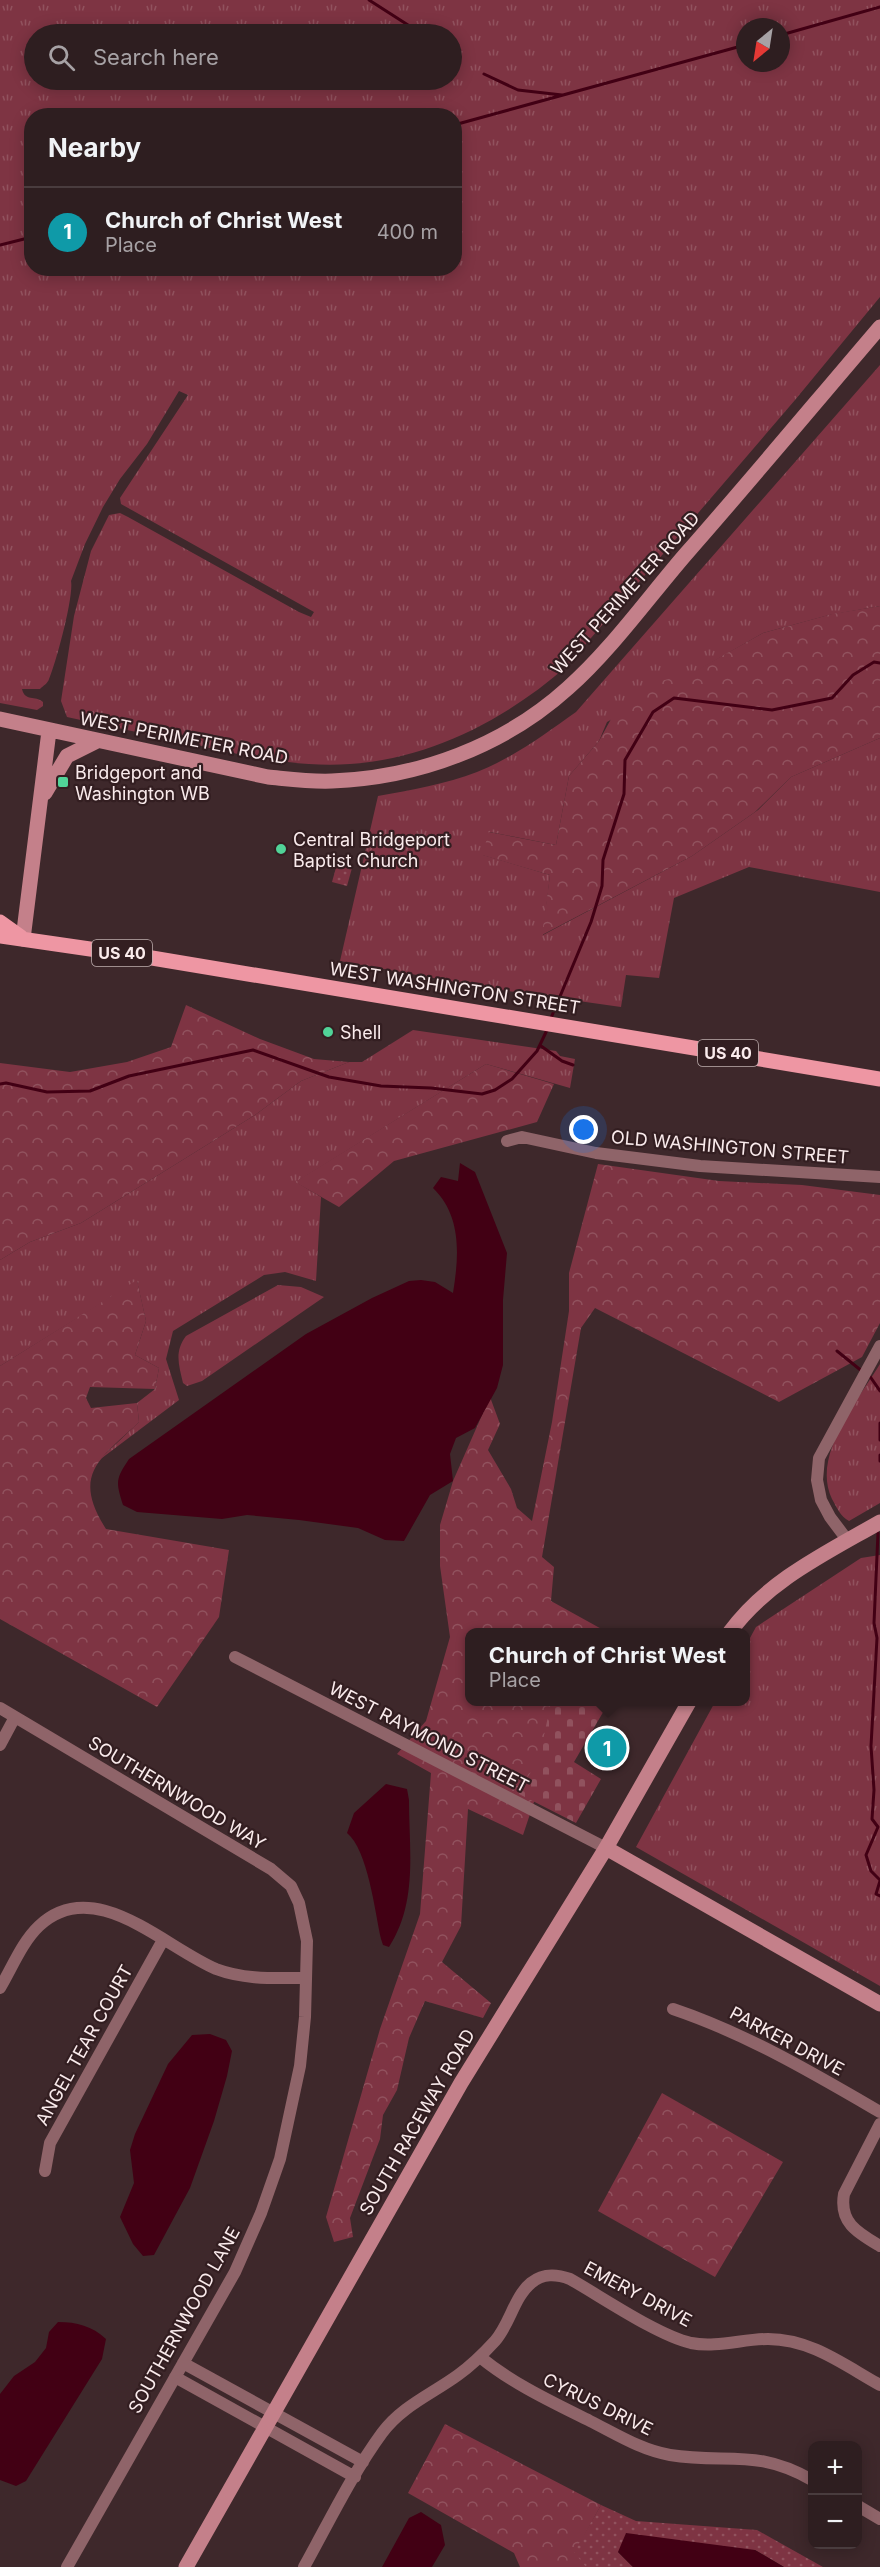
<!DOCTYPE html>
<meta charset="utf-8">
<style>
body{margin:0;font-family:Inter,sans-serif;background:#3a2b2d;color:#f1f3f6}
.controls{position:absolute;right:18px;bottom:18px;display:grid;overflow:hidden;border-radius:12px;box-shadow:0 3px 15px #0003}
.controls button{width:54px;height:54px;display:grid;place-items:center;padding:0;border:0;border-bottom:2px solid #493c3e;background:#2e1e20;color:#f1f3f6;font:30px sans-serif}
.compass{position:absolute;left:736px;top:18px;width:54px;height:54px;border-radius:50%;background:#2e1e20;box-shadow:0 3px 15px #0003;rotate:210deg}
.you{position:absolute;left:584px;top:1130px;width:21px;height:21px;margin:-15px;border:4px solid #fff;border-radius:50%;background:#1a73e8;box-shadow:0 0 0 9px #1a73e833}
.badge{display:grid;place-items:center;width:39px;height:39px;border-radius:50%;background:#bca0f2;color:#fff;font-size:20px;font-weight:700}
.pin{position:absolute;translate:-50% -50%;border:3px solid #fff;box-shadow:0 2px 6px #0006}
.popup{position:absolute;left:465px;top:1628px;width:285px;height:78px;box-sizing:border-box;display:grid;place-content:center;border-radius:12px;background:#2e1e20;filter:drop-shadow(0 2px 4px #0005);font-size:20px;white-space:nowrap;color:#a7a2a5}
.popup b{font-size:22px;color:#f1f3f6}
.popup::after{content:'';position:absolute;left:50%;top:100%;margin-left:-12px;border:12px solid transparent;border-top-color:#2e1e20}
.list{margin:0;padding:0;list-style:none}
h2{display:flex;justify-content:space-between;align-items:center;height:78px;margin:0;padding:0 24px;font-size:26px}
h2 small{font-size:20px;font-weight:400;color:#a7a2a5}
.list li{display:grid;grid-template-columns:39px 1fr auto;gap:18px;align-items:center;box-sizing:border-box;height:90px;padding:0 24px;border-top:2px solid #493c3e}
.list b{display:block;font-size:22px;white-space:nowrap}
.list p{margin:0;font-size:20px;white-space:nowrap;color:#a7a2a5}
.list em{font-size:20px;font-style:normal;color:#a7a2a5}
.icon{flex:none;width:33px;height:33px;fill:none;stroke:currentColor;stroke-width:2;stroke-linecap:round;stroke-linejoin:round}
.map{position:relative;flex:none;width:880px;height:2567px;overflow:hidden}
.search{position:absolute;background:#2e1e20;box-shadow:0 3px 15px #0003;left:24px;top:24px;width:438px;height:66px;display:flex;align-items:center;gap:15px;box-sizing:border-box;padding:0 21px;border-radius:33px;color:#a7a2a5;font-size:22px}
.panel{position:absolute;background:#2e1e20;box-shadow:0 3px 15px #0003;left:24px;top:108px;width:438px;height:168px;border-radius:24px}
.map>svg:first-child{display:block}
</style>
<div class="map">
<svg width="880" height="2567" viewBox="0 0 880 2567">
<defs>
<pattern id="grass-tufts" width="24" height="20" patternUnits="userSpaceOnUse" patternTransform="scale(1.5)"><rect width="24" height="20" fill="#7e3443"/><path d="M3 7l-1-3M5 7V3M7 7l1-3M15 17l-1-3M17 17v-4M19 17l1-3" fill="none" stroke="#91525e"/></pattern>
<pattern id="forest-crowns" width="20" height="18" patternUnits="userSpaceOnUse" patternTransform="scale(1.5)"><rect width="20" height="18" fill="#7e3443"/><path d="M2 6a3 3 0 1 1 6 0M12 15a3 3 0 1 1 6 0" fill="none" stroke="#91525e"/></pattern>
<pattern id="cemetery-stones" width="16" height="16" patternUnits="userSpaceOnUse" patternTransform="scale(1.5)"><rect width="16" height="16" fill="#7e3443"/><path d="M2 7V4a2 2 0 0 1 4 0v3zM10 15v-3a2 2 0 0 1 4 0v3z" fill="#91525e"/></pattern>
<pattern id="park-dots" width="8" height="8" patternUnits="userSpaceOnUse" patternTransform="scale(1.5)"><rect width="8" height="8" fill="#7e3443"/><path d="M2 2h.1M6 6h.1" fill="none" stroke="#91525e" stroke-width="1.8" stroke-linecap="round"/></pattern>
</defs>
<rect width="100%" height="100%" fill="#3e282b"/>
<!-- grass -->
<path fill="url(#grass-tufts)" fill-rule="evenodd" d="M0,0h880v297l-85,103 -228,266c-71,62 -161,105 -258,98 -46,-3 -90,-14 -135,-24 -36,-8 -72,-15 -107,-23l-6,-16 13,-85 17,-65 18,-36 11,-2 8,4 171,95 12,5 3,-5 -193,-108 -1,-6 68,-103 -9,-4 -32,53 -27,35 -17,28 -18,37 -14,37c3,15 -15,82 -22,98 -1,4 -6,7 -9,10h-18c3,13 13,6 21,13v4l-6,4 -37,-7zM745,27h36v36h-36zM452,34v46h-418v-46zM32,116h422v152h-422z
M880,365v241l-51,9 -66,18 -156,89 -8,19 -30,35 -13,69 -66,-13 -7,23 67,20 -7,60 149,-79 66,-46 33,-33 89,-39v154l-131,-25 -75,31 -15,80 -33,-3 -5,32 -127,-18 -154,-28 38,-165c33,-6 68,-12 99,-24 36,-14 68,-38 99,-60z
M413,1030l143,21 4,5 15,3 -5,29 -84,-24 -190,118 25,15 -5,84 -31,-9 -21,3 -91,56 -7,28 13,41 -81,61 41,-39 -2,-19 18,-14 4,-21 -24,-13 11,-34 -9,-40 -137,85v-106l30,-18 51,-19 174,-108 46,-34 48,-19h13z
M278,1285l23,2 23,10 -122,84 -15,5 -4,-3c-4,-18 -9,-31 3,-47z
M880,1364v139l-31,18c-9,-5 -12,-13 -17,-22 -21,-43 26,-99 48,-135z
M880,1555v431l-244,-139 79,-145h30v-55l11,-20 105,-69z"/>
<!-- forest -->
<path fill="url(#forest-crowns)" d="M880,606v132l-89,39 -36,35 -63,44 -150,79 8,-60 -68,-20 7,-23 67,13 13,-69 30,-35 18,-33 16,-15 22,-11 33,-7 75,-42 69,-19z
M186,1005l74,34 54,20 35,3 -48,19 -46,34 -174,108 -51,19 -30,18v-197l70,9 57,-10 44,-15z
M486,1064l68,20 -17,38 -143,39 -55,46 -44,-25z
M598,1164l121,17 83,4 78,10v128l-18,34 -83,45 -184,-94 -14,20 -39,229 12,10 -3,34 56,31h-138v70h91l-12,58 -25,75 -55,-26 -7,117 -19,36 49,41 -8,15 -58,-17 -16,37 -12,52 -14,25 -3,24 -30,79 3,19 -19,5 -8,-25 54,-188 40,-115 11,-141 -34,-19 29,-33 24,-84 -10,-71v-41l13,-44 37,-84 10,27 -12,26 23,39 6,19 15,13 20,-99 17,-111v-38z
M137,1280l9,41 -11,34 24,13 -4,21 -65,-2 -4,11 5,10 46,-5 2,19c-39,37 -68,52 -33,107l123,21 -10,67 -62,90 -157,-88v-253z
M662,2093l121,69 -68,115 -117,-66z
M445,2424l156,81 -26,47 12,15h-67l-6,-14 -106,-60z"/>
<!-- cemetery -->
<path fill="url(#cemetery-stones)" d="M551,1702h58l-35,60 27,17 -25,44 -59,-30 22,-33z"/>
<!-- park -->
<path fill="url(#park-dots)" d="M337,864l15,4 -5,18 -15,-4z
M601,2505l35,16 121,9 66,37h-39l-29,-17 -137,2 15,15h-47l-12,-15z"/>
<!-- water -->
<path fill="#420014" d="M460,1163l15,9 32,81 -4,47v65l-6,23 -22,40 -19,10 -6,16 3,27 -23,14 -26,46 -19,-1 -27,-12 -59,-8 -52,-5 -25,4 -85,-7 -14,-7c-7,-23 -8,-25 6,-46l177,-125 66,-36 37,-17 12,-1 14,2 18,11c6,-37 9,-77 -20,-105l8,-11 17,4z
M386,1784l21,5 2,11c0,50 9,102 -20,147l-6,-2 -2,-6c-6,-27 -13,-89 -34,-106l7,-20z
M210,2034l16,6 6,11 -5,25 -13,45 -24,67 -36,67 -11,1 -10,-12 -13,-27 14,-34 -4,-33 5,-16 33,-70 24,-29z
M58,2322c19,0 34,4 48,17l-4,20 -76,122 -10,5 -16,-6v-86l14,-18 21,-14 11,-14 3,-16z
M421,2512l20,13 4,20 -13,22h-50l27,-49z
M626,2533l129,17 29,17h-151l-15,-15z"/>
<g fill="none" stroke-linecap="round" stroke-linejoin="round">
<!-- stream -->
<path stroke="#420014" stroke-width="3" d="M369,0l53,34
M781,35l99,-28
M484,74l34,16 44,5
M454,125l291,-80
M0,245l32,-8
M551,1018l40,-96 11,-36 1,-26 21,-66 1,-34 28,-48 21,-14 98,12 60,-12 21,-23 21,-13 6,1
M541,1046l21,15 11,4
M0,1084l6,-1 41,9 43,-1 39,-15 124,-26 76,27 52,9 50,2 51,6 13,-4 17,-11 25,-28 10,-21
M837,1351l26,21
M869,1375l11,16
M880,1423v17
M880,1455v6
M878,1533l-4,90 3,15 -6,108 3,44 -2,29 6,8 -12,28 5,16 9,9
M880,1881l-4,13 4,2"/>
<!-- street -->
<path stroke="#8f6469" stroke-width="12" d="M507,1141l15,-4 74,16 104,13 180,11
M848,1541l-18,-24 -9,-17 -4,-20 2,-22 61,-112
M235,1657l371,191
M0,1708l271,161 20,17 8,17 8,38 -2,76 -5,49 -20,93 -19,54 -26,59 -168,295
M0,1745l15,-28
M0,1988c12,-20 22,-46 39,-62 55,-52 125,21 177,43 29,11 60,9 90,9
M673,2009c74,25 140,64 207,103
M880,2124l-36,70c-5,29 14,39 36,52
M45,2171l5,-28 113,-203
M480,2357c33,27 72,45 110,64 26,13 51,29 80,34 57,9 86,-7 142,25
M183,2363l180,99
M175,2377l180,100
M858,2506l22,13
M304,2567c25,-45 48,-93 78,-134 20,-27 50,-39 76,-58 14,-10 26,-22 37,-34 15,-17 19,-44 36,-58 12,-10 25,-9 39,-4 32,18 87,56 121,64 25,5 52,-4 77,-4 43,0 76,26 112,46"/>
<!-- secondary -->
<path stroke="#c4808a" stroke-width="15" d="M0,719l268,58c21,2 43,5 64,4 86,-3 172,-35 236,-93 42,-37 80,-90 117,-133 66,-75 130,-152 195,-228
M45,793l22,-37 30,-15
M23,939l26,-208
M730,1632c37,-51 96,-79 150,-110
M606,1848l274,156
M186,2567l275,-484 145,-235 83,-146"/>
<!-- primary -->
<path stroke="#ee96a3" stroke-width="15" d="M0,922l21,15
M0,936l152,22 728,121"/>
</g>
<!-- markers -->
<g fill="#51d398" stroke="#331e21" stroke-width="2">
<rect x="57" y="776" width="12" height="12" rx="3"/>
<circle cx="281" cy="849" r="6"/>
<circle cx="328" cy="1032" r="6"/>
</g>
<g text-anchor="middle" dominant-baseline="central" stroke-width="4.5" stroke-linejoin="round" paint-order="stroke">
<!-- shield labels -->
<g fill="#331e21" stroke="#beaeaf" stroke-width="1.5">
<rect x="92" y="940" width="60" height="26" rx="4.5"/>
<rect x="698" y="1040" width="60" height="26" rx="4.5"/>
</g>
<g font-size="16" font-weight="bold" fill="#faebec">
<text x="122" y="953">US 40</text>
<text x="728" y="1053">US 40</text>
</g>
<!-- street labels -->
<g font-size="18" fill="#faebec" stroke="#331e21">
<text transform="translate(625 593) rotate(-48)">WEST PERIMETER ROAD</text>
<text transform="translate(184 738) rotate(11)">WEST PERIMETER ROAD</text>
<text transform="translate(455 988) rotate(9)">WEST WASHINGTON STREET</text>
<text transform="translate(730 1147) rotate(5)">OLD WASHINGTON STREET</text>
<text transform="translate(429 1737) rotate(27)">WEST RAYMOND STREET</text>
<text transform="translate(177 1793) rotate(31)">SOUTHERNWOOD WAY</text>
<text transform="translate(787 2041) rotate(28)">PARKER DRIVE</text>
<text transform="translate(84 2045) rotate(-61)">ANGEL TEAR COURT</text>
<text transform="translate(417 2122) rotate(-60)">SOUTH RACEWAY ROAD</text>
<text transform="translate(638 2294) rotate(28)">EMERY DRIVE</text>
<text transform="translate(184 2320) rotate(-61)">SOUTHERNWOOD LANE</text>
<text transform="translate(598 2404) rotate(26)">CYRUS DRIVE</text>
</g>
<!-- poi labels -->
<g font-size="18" fill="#faebec" stroke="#331e21" text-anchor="start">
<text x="75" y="772">Bridgeport and<tspan x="75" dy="21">Washington WB</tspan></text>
<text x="293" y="839">Central Bridgeport<tspan x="293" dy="21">Baptist Church</tspan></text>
<text x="340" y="1032">Shell</text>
</g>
</g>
</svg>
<div class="controls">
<button>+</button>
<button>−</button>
</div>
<svg class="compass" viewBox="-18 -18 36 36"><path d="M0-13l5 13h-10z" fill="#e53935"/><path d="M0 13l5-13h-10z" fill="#a7a2a5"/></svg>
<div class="you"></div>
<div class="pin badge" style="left:607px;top:1748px;background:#0f9aa8">1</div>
<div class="popup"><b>Church of Christ West</b>Place</div>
<div class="search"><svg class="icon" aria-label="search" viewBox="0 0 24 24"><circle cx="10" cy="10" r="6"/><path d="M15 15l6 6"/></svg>Search here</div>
<section class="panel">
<h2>Nearby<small></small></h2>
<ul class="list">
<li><span class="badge" style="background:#0f9aa8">1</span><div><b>Church of Christ West</b><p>Place</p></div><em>400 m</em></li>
</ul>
</section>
</div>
